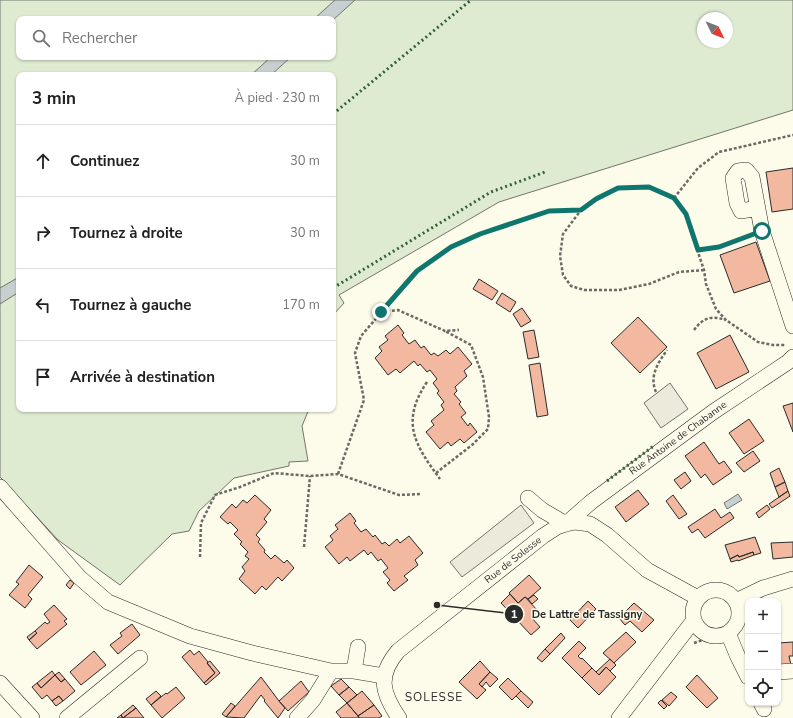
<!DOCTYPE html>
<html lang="fr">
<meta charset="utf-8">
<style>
body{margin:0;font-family:"Nunito Sans",sans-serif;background:#f2f2f2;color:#222}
.controls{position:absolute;right:12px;bottom:12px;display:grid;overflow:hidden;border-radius:8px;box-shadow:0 1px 3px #0004}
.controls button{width:36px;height:36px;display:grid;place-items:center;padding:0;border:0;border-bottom:1px solid #e0e0e0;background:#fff;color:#222;font:20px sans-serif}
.compass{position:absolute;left:697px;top:12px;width:36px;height:36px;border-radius:50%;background:#fff;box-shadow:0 1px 3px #0004;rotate:133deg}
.stop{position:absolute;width:12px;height:12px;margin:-9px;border:3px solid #0f766e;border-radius:50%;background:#fff}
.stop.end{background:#0f766e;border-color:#fff;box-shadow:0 1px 4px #0008}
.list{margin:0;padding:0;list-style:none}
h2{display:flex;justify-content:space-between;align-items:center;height:52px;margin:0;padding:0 16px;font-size:17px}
h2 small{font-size:13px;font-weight:400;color:#767676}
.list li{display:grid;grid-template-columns:26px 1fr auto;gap:12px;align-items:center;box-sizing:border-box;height:72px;padding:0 16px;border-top:1px solid #e0e0e0}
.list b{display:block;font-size:15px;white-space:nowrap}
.list em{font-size:13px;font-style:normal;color:#767676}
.icon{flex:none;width:22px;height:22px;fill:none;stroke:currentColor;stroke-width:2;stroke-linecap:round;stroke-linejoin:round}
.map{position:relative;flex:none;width:793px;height:718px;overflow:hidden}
.search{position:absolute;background:#fff;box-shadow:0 1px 3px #0004;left:16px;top:16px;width:320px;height:44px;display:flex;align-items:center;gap:10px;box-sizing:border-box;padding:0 14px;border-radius:8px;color:#767676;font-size:15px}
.panel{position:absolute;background:#fff;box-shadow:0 1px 3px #0004;left:16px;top:72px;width:320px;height:340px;border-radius:8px}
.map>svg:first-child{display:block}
</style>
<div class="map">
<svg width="793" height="718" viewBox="0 0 793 718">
<rect width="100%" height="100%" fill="#fdfbea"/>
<!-- green -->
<path fill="#deebd1" stroke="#74746e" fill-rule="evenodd" d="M0,0h793v110l-294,92 -160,93 5,8 -11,12v-240h-314v334h290l-7,17 6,35 -19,1v4l-55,12 -35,33 -10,20 -17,3 -52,51 -62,-45 -58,-63zM703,18h24v24h-24zM19,19h314v38h-314z"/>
<!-- parking -->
<path fill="#eceadb" stroke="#74746e" d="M670,383l18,26 -27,19 -17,-25z
M521,505l13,18 -72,54 -12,-15z"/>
<!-- water -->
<path fill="#c7d0d0" stroke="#74746e" d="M335,0h20l-22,20 -19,-1z
M271,57h20l-20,18h-20z
M19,277v15l-19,12v-16z
M738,494l4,6 -15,9 -3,-6z"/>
<!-- building -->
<path fill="#f2b8a0" stroke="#2b2b2b" d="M793,168v41l-21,3 -6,-40z
M756,242l14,39 -36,12 -14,-38z
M479,279l19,12 -6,9 -19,-11z
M502,293l14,9 -6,10 -14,-9z
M522,308l9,13 -10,6 -8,-13z
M638,317l29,30 -27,26 -29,-30z
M398,325l6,8 -2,2 7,9 6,-4 6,8 3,-2 7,9 3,-2 4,3 8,-6 4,4 8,-7 14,17 -8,7 3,5 -12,11 2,4 -3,3 7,8 -2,2 7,9 -5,4 7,9 2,-3 7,9 -13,11 -4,-4 -9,7 -3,-4 -8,7 -14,-17 8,-7 -3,-4 13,-11 -3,-5 3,-3 -7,-9 2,-2 -6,-8 4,-4 -7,-9 -3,2 -7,-8 -2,2 -4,-5 -14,12 -4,-4 -8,6 -13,-17 7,-7 -3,-4 9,-7 -3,-4z
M534,330l5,27 -11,2 -5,-27z
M730,335l19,37 -33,17 -19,-36z
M540,363l8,52 -11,2 -8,-52z
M793,403v29l-10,-26z
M749,419l15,22 -20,13 -15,-21z
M704,442l15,22 5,-3 8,11 -19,13 -8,-11 -4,4 -16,-22z
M753,451l7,10 -16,11 -8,-9z
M779,468l6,14 -10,5 -5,-14z
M685,472l6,9 -10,8 -7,-9z
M785,482l3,9 -9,6 -4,-10z
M638,490l11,14 -23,18 -11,-15z
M788,491l2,5 -18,12 -3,-4z
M255,495l16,15 -7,9 3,3 -11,13 4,4 -2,3 7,8 -1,2 7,7 4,-4 9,8 3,-3 7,8 -12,13 -4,-4 -12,13 -4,-4 -7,8 -16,-15 6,-8 -3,-4 7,-8 -4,-3 3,-4 -8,-8 2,-2 -8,-8 4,-4 -8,-8 -2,2 -8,-7 12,-13 4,4 7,-8 4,3z
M673,495l14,19 -8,5 -13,-18z
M767,505l3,4 -11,9 -3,-5z
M715,509l6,9 9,-6 4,6 -29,20 -7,-9 -6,4 -4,-6z
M350,513l6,8 -2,2 7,9 5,-3 7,8 2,-2 7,9 3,-2 4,4 8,-7 3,4 9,-7 14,17 -8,7 3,5 -14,11 4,4 -14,11 -7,-8 3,-3 -7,-8 5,-4 -7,-9 -3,2 -7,-9 -3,3 -4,-5 -14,11 -3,-4 -8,7 -14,-17 8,-7 -3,-4 8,-7 -3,-4z
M755,537l6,16 -7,2 -1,-3 -14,5 -1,-2 -8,4 -5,-14z
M793,542v15l-20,2 -2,-16z
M753,552l1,3 -16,6v-1l-7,2 -1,-3 8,-4 1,2z
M29,565l14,12 -15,18 4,4 -7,9 -16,-13 10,-11 -3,-2z
M529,575l12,13 -13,11 -3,-2 -7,6 -9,-10z
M70,580l4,3 -4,6 -4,-4z
M510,594l8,9 7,-6 13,14 -7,6 9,10 -9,8 -30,-32z
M534,595l4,4 -6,5 -4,-5z
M588,601l8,8 -18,19 -8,-8z
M634,603l20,17 -12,12 -12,-11 -5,4 -6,-7z
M54,605l13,14 -3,2 3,3 -30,25 -8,-9 8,-7 -2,-2 10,-9 2,2 3,-2 -6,-8z
M132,624l8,11 -22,19 -8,-9 12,-9 -2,-3z
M35,631l2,2 -8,7 -2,-3z
M626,632l10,10 -22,21 -11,-10z
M561,633l4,5 -15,16 -5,-5z
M579,641l7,7 -8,8 3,3 1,-1 10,10 -10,10 -20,-20z
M793,642v14h-4l2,9 -13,2v-24z
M545,649l5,5 -8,8 -5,-4z
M190,650l4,5 5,-4 9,11 -1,1 8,10 -11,10 -22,-26z
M94,651l12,14 -25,20 -11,-13z
M610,659l6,6 -6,6 -4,-4 -7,8 -3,-3z
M210,661l10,12 -14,12 -2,-2 11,-10 -8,-10z
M480,661l10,11 -11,12 7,6 -9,9 -18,-17z
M606,667l10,10 -17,18 -17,-17 10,-10 7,7z
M52,671l3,4 -14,13 -4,-5z
M59,672l6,7 -4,3 -6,-7z
M490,672l8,7 -8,8 -4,-5 -4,5 -3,-3z
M55,675l6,7 4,-3 10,12 -12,10 -4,-5 -7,5 -5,-6 -5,4 -10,-12 5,-4 4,5z
M697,675l21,23 -11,10 -21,-21z
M261,677l18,24 6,7 -7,10 -14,-17 1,-1 -4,-5 -17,23 -18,-1z
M508,678l13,13 -9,9 -13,-13z
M341,679l8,8 -10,8 -8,-9z
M301,681l8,11 -21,19 -9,-10z
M176,687l9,11 -23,20 -11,-13 15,-12 1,1z
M349,687l8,8 -10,8 -8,-8z
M156,691l5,5 -10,9 -5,-6z
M362,691l12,14 -16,11 -11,-13z
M521,691l12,11 -5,6 -12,-12z
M671,692l6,5 -8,9 -7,-6z
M59,696l4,5 -7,5 -4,-5z
M661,700l6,6 -3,3 -6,-6z
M231,703l4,3 -9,11 -4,-3z
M347,703l11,13 1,2h-18l-5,-6z
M133,705l3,3 -13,10 -2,-3z
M374,705l8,11 -3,2h-20l-1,-2z
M136,708l8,10h-27l4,-3 2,3z"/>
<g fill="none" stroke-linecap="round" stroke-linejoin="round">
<defs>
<path id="minor" d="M758,208l-17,3 -4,-8 -4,-25 5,-7 8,-1 6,7 10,54 31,95
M0,487l79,90 29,25 82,34 62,17 79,18h23l30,5
M528,498l14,12 24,14 25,-22 122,-90 75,-50 5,-5
M693 613a23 23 0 1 1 46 0a23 23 0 1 1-46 0Z
M736,601l27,-13 30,-9
M728,633l10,24 10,20
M354,671l4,-24
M778,672l15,-1
M0,683l32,35
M761,703l3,6
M67,718l73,-60
M297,718l16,-18 18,-29
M399,718c-17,-25 -22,-42 -1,-67l145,-115 14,-9 9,-3 9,-2 15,2 17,11 40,35 51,28
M619,718l75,-98"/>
</defs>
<!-- minor casing -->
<use href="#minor" stroke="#2b2b2b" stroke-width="16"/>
<!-- path -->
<path stroke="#6a6964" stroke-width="2.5" stroke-dasharray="3 2" stroke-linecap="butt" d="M674,198l24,-30 21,-16 74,-17
M698,250l21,-3 30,-11
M704,270l-25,2 -30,12 -30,6h-35l-13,-4 -8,-11 -3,-19 3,-22 18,-24 15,-11 22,-11 31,-1 25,11 11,16 19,56 2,14 10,25 10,11 32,22 15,3h12
M382,312l16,-2 47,21 14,-1
M694,330c9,-12 17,-15 31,-10
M427,382c-27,40 -12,63 13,97
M656,392c-7,-16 2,-29 11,-42
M436,473l36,-28 16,-16 1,-12 -6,-40 -12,-32 -26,-14
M338,474l26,-74 -9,-47 6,-17 56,-65 34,-24 29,-13 69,-23 31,-1
M304,547l6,-71
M200,557l1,-34 14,-28 25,-8 34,-14 36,3 28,-2 61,21 22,-1
M694,643l20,-7"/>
<!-- minor -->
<use href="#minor" stroke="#fdfbea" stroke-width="15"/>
<!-- hedge -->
<path stroke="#34623c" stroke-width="3" stroke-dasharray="2 3" stroke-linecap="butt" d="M333,114l138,-114
M333,288l158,-96 54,-20
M607,481l48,-36"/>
</g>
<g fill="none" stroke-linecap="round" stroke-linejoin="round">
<!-- route -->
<path stroke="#0f766e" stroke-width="5" d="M381,312l36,-41 34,-24 29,-13 69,-23 32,-1 15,-11 22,-11 31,-1 25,11 12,16 12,36 21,-3 43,-16"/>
</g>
<g text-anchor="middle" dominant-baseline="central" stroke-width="3" stroke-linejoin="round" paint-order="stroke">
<!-- street labels -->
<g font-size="10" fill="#2b2b2b" stroke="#fdfbea">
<text transform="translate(678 438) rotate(-36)">Rue Antoine de Chabanne</text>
<text transform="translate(513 560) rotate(-38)">Rue de Solesse</text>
</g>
<!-- quarter labels -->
<g font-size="12" letter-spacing="1" fill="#2b2b2b" stroke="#fdfbea">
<text x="434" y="697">SOLESSE</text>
</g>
</g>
<!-- callouts -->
<path fill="none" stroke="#2b2b2b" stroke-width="1.5" d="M437 605L514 614"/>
<g fill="#2b2b2b" stroke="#fdfbea" stroke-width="1.5">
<circle cx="437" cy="605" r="4"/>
<circle cx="514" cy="614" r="10"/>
</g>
<g font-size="12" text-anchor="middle" font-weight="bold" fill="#fff">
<text x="514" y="618">1</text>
</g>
<g font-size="11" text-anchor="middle" font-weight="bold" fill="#2b2b2b" stroke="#fdfbea" stroke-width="3" stroke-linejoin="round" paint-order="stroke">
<text x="587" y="618">De Lattre de Tassigny</text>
</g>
</svg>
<div class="controls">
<button>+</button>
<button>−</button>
<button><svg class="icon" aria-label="locate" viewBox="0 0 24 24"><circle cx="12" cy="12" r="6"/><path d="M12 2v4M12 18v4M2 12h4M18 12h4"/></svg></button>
</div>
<svg class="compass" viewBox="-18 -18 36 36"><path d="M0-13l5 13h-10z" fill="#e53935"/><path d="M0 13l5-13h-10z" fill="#767676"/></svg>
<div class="stop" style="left:762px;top:231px"></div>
<div class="stop end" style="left:381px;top:312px"></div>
<div class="search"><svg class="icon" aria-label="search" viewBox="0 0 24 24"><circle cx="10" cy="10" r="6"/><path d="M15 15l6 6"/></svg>Rechercher</div>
<section class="panel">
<h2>3 min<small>À pied · 230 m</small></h2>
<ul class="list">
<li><svg class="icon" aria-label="ahead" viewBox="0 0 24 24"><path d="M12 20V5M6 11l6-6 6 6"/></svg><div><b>Continuez</b></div><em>30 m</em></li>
<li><svg class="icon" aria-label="right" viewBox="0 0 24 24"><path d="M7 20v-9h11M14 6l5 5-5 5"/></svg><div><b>Tournez à droite</b></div><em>30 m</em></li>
<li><svg class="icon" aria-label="left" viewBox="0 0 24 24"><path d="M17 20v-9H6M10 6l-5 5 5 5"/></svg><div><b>Tournez à gauche</b></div><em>170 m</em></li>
<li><svg class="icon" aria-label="arrive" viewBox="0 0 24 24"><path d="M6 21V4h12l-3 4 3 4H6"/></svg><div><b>Arrivée à destination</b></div></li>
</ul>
</section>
</div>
